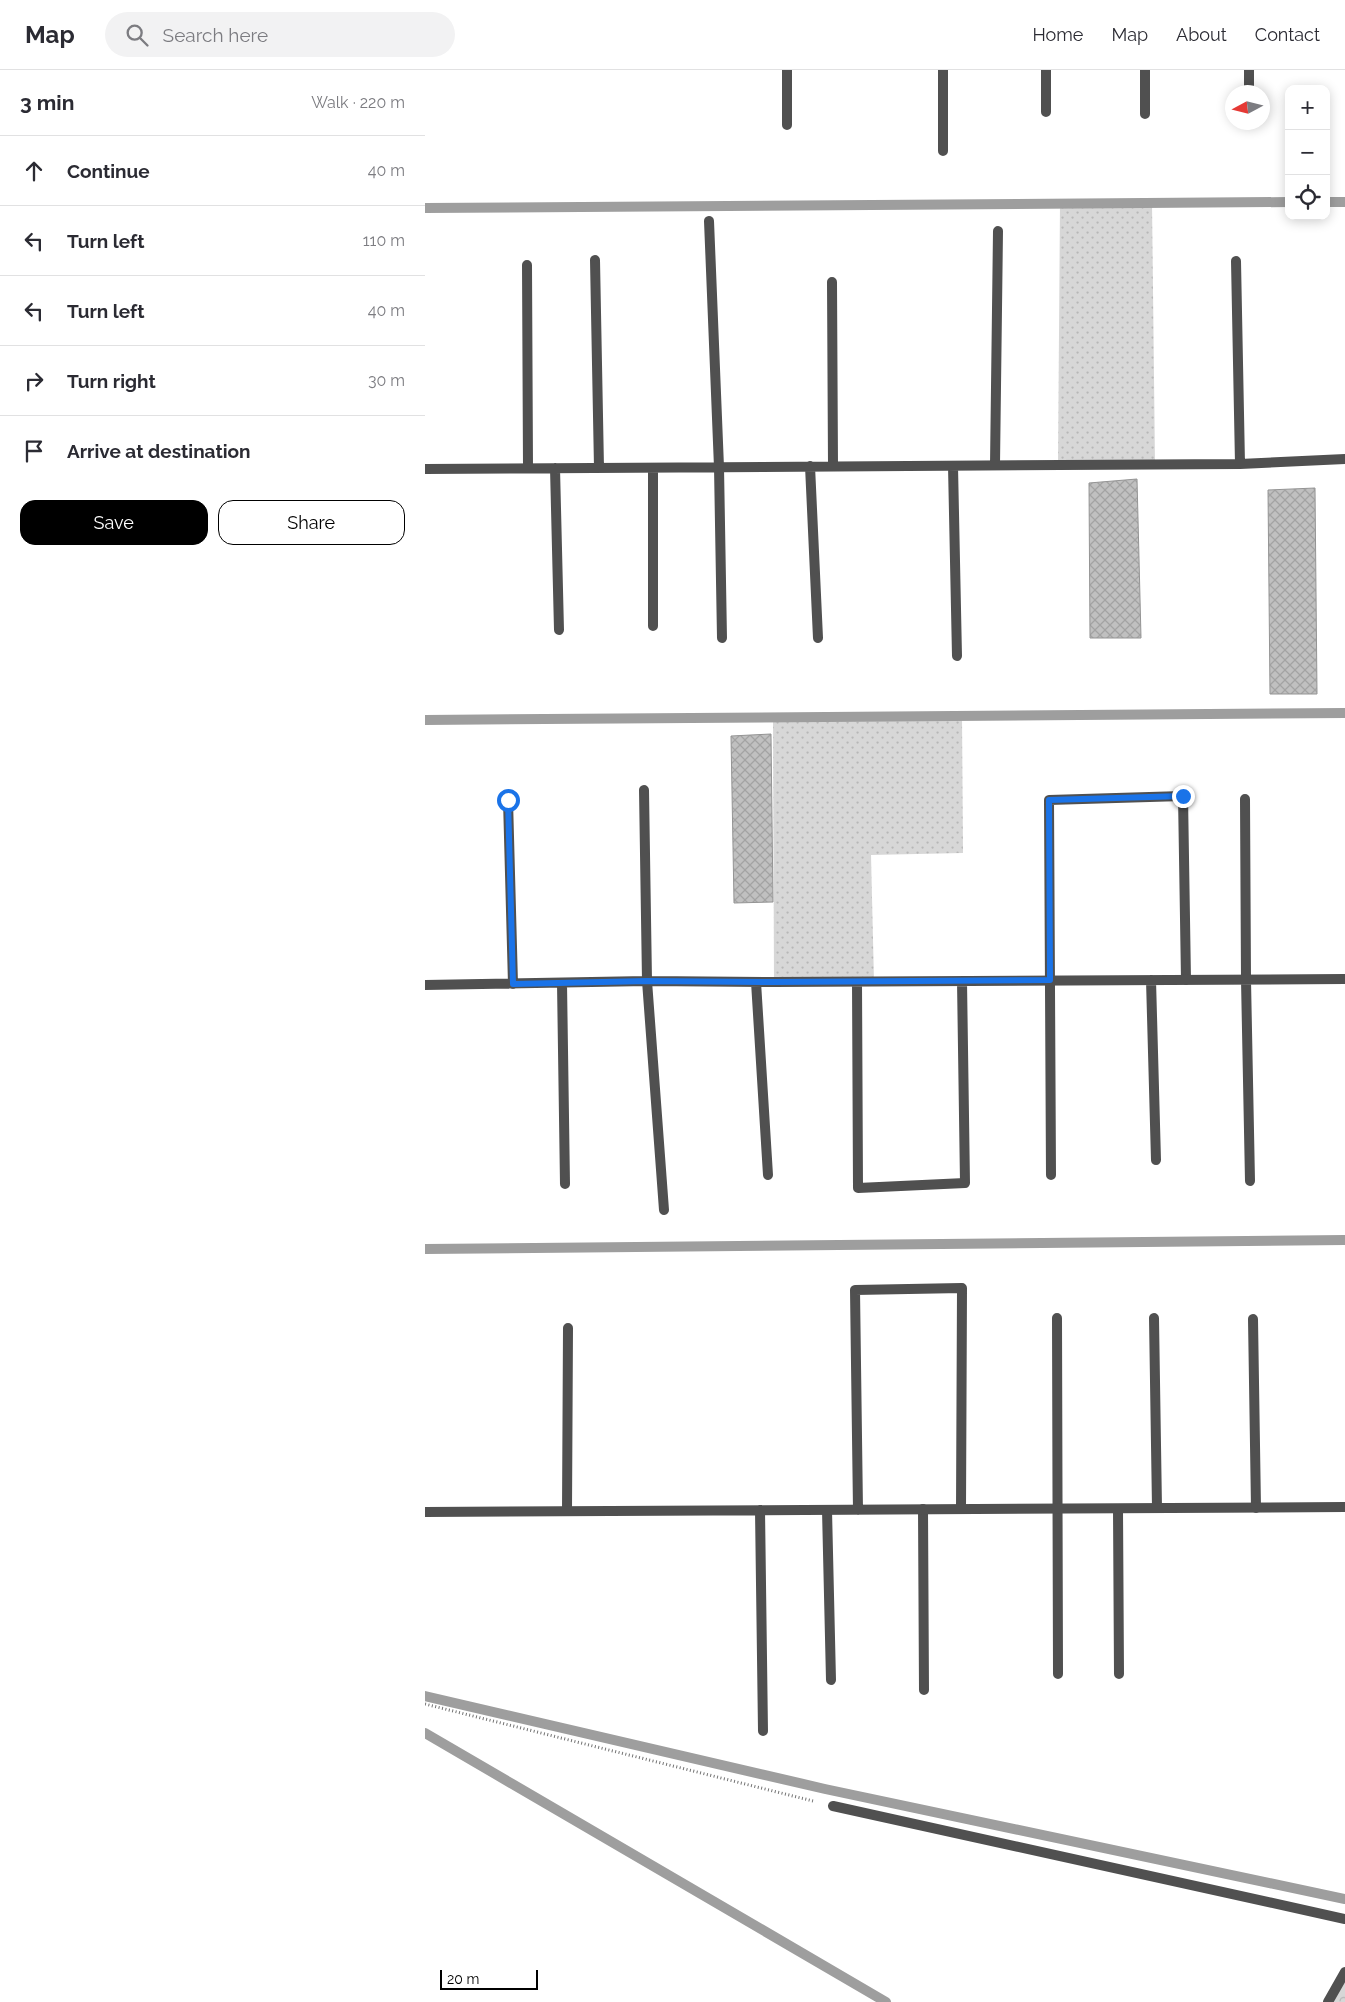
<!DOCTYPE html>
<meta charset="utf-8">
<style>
body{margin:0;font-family:Raleway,sans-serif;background:#f2f2f3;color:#2b2b33}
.controls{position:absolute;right:15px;top:15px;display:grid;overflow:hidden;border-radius:10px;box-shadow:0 2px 12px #0003}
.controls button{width:45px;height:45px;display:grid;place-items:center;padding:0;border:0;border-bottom:1px solid #e1e1e2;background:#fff;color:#2b2b33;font:25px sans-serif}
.compass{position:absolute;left:800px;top:15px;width:45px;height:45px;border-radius:50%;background:#fff;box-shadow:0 2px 12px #0003;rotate:263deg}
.scale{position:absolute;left:15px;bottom:12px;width:98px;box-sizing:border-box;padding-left:5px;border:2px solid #000;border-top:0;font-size:14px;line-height:18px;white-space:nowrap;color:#000;-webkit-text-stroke:4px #fff;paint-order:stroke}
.stop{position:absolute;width:15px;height:15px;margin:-11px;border:4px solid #1a73e8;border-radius:50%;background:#fff}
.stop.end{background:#1a73e8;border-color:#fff;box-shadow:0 1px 5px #0008}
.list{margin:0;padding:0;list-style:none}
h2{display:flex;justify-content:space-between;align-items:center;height:65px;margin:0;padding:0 20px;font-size:21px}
h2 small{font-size:16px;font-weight:400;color:#7c7c81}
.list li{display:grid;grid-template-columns:32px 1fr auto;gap:15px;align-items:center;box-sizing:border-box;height:70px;padding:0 20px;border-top:1px solid #e1e1e2}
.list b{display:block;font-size:19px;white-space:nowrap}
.list em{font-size:16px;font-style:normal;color:#7c7c81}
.actions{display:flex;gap:10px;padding:15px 20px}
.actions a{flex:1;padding:11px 0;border:1px solid #000;border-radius:15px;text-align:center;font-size:18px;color:#000}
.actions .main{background:#000;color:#fff}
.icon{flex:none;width:28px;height:28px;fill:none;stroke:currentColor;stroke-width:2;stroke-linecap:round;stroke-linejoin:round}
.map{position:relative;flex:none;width:920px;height:1932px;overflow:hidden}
header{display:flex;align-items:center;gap:30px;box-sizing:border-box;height:70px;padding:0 25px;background:#fff;border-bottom:1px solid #e1e1e2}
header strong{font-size:24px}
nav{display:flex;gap:28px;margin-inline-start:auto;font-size:18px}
.search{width:350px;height:45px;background:#f2f2f3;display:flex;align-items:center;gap:12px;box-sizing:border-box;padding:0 18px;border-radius:28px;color:#7c7c81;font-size:19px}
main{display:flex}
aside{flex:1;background:#fff}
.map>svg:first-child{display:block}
</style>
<header>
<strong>Map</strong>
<div class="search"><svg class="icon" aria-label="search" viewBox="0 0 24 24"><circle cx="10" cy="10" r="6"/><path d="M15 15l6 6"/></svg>Search here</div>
<nav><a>Home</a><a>Map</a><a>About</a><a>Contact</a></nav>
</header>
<main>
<aside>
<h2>3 min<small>Walk · 220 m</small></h2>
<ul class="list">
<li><svg class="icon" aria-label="ahead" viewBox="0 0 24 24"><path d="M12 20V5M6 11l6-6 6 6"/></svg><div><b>Continue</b></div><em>40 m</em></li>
<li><svg class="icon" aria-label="left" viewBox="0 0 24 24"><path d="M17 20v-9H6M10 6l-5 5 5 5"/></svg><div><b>Turn left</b></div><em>110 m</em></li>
<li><svg class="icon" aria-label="left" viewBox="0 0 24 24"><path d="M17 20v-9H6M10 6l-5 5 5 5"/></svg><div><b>Turn left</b></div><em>40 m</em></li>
<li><svg class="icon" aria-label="right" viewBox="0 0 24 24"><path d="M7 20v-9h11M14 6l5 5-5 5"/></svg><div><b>Turn right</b></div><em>30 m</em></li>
<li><svg class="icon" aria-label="arrive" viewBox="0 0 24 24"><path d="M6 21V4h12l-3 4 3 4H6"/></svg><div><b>Arrive at destination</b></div></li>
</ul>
<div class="actions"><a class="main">Save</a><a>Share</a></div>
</aside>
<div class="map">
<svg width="920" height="1932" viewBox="0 0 920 1932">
<defs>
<pattern id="grass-dots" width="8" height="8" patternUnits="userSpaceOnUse" patternTransform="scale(1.25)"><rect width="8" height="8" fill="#d7d7d7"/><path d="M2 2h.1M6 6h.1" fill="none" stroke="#b7b7b7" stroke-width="1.8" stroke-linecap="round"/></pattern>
<pattern id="forest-crowns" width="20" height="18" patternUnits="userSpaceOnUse" patternTransform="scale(1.25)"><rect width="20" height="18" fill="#d7d7d7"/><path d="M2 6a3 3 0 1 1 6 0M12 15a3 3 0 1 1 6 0" fill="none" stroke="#b7b7b7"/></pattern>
<pattern id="building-cross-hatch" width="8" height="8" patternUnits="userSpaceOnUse" patternTransform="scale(1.25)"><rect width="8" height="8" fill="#c0c0c0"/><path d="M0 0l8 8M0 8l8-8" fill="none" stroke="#a3a3a3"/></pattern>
</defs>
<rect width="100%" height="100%" fill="#fff"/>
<!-- grass -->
<path fill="url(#grass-dots)" d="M727,133l3,261 -97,1 2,-261z
M537,646l1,137 -92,2 3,127h-100l-1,-265z"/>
<!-- forest -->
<path fill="url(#forest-crowns)" d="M920,1902v30h-17z"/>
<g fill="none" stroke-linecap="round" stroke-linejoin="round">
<!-- stream -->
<path stroke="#9e9e9e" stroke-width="10" d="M901,132h19
M0,138l864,-6
M0,650l920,-7
M0,1179l920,-9
M0,1626l400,93 520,110
M0,1663l461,269"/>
</g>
<!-- building -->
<path fill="url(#building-cross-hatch)" stroke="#949494" d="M712,409l4,159h-51l-1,-155z
M890,418l2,206h-47l-2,-204z
M346,664l2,168 -39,1 -3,-167z"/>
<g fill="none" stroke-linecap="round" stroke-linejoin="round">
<!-- path -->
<path stroke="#727272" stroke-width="3" stroke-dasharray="1 2.5" stroke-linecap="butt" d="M0,1634l388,97"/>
<!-- service -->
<path stroke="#505050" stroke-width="10" d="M824,22v-22
M518,81v-81
M626,1105l-2,-375 134,-4 3,184
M632,1248l1,356
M729,1248l3,190
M828,1249l3,189
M498,1439l1,181
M693,1439l1,165
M402,1440l4,170
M142,1441l1,-183"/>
<!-- minor -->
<path stroke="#505050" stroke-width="10" d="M362,0v55
M621,42v-42
M720,44v-44
M284,151l10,246 3,171
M170,190l4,208
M811,191l4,203
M102,195l1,203
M407,212l1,184
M570,395l3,-234
M385,396l8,172
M528,396l4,190
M130,398l4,162
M0,399l815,-5 105,-5
M228,556v-158
M219,720l3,191 17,229
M820,729l1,181 4,201
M83,730l5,184
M726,910l5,180
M331,912l12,193
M432,912l1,206 107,-5 -3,-202
M137,913l3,201
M0,915l222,-4 127,1 571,-3
M335,1440l3,221
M433,1440l-3,-220 107,-2 -1,221
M0,1442l920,-5
M408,1736l512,113
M903,1932l17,-30"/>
</g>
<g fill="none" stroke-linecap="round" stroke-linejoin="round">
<!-- route -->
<path stroke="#1a73e8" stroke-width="6" d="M83,730l5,184 134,-3 127,1 276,-2 -1,-180 134,-4"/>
</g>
</svg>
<div class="controls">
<button>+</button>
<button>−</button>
<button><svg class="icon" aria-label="locate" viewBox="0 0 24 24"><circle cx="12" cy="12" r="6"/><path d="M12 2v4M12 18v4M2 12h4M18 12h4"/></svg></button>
</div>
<svg class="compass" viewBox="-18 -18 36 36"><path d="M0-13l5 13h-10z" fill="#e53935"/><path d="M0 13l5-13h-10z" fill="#7c7c81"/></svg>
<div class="scale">20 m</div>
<div class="stop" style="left:83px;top:730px"></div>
<div class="stop end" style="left:758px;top:726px"></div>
</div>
</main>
